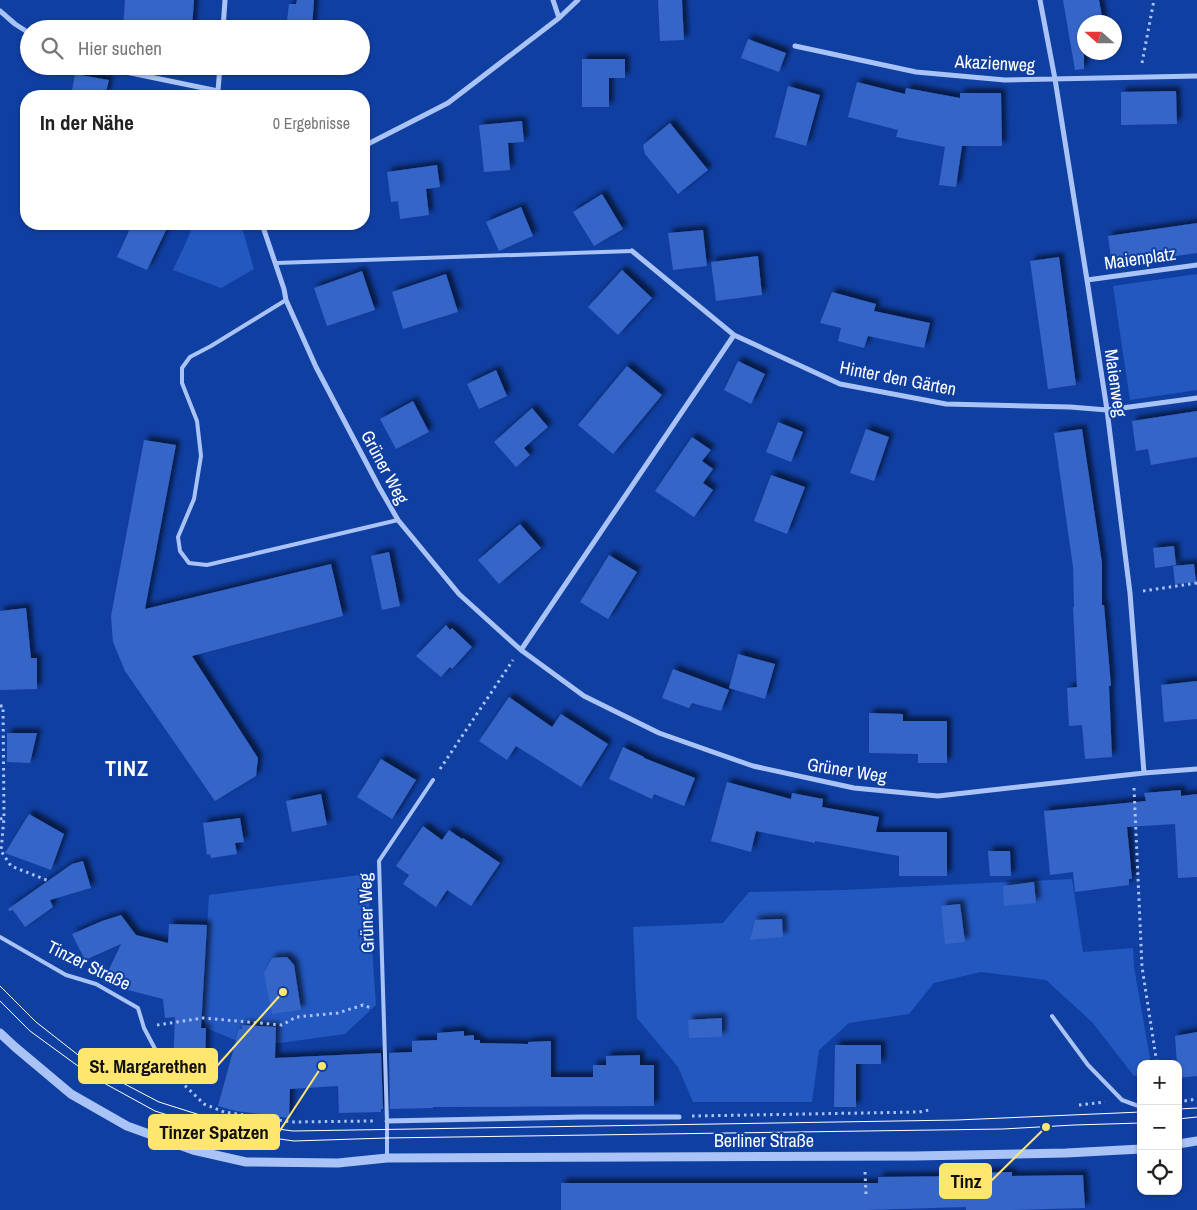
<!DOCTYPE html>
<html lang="de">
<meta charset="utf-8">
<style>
body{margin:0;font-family:"Archivo Narrow",sans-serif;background:#f6f6f6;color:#222}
.controls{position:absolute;right:15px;bottom:15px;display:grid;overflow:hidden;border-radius:10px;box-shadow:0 1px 4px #0004}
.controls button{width:45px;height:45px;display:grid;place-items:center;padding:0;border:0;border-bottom:1px solid #e0e0e0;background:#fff;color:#222;font:25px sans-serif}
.compass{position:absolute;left:1077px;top:15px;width:45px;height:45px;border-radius:50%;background:#fff;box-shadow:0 1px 4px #0004;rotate:291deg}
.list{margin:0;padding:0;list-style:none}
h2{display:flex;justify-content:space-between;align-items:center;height:65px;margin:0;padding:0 20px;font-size:21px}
h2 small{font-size:16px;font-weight:400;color:#767676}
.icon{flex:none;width:28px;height:28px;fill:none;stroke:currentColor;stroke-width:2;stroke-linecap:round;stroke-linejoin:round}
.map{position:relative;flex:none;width:1197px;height:1210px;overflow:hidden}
.search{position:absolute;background:#fff;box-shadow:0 1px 4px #0004;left:20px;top:20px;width:350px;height:55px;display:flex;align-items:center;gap:12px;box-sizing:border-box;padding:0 18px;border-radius:28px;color:#767676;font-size:19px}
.panel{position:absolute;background:#fff;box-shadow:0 1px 4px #0004;left:20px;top:90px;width:350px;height:140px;border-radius:20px}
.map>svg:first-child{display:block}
</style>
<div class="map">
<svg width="1197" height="1210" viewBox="0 0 1197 1210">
<defs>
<filter id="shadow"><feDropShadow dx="4.5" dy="-4.5" stdDeviation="2.5" flood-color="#0009"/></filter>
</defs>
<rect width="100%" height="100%" fill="#103fa2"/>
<!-- green -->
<path fill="#2358c1" d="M193,224h48l13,45 -33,19 -48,-18 15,-32z
M1197,274v116l-67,10 -17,-114z
M367,874l9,131 -31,29 -65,9 -40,-1 -34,-14 -4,-13 7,-120z
M1072,879l11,73 50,-4 1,19 17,97h-10v11l-7,1 -42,-54 -46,-42 -65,-8 -47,11 -25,31 -60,9 -30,27 -7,52h-119l-15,-35 -41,-49 -4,-91 90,-4 26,-31 94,-2z"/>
<!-- building -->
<path fill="#3465c7" filter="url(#shadow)" d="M125,0h69l-2,29h-69z
M297,0h17l-2,29h-26l3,-25h7z
M658,0h24l2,40 -24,1z
M1063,0h36l4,22h-19v47l-9,1z
M748,39l38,14 -7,19 -38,-14z
M582,59h43v19h-16v29h-27z
M75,74l34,6 -4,16h-34z
M857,82l48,12 1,-6 54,10v-5h41l1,53h-40l-6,41 -17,-2 6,-38 -49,-10 2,-7 -50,-13z
M788,86l32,9 -14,51 -31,-9z
M1176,91l1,33 -56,1v-33z
M522,121l2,21 -16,1 2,27 -26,2 -5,-47z
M670,123l38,47 -30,24 -33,-40 -2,-9z
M437,165l3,22 -14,2 3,26 -29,4 -2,-18 -7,1 -4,-30z
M602,194l21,35 -29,17 -21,-34z
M521,207l12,29 -34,15 -13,-29z
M1197,223v30l-85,12 -4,-29z
M132,224h37l-22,46 -30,-13z
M703,230l4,36 -34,4 -5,-37z
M758,256l4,39 -46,6 -5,-39z
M1059,257l17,128 -28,4 -18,-128z
M622,270l30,28 -34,37 -30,-28z
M362,271l13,39 -48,16 -13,-38z
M446,274l12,38 -55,17 -11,-37z
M832,292l44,12 -2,7 56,12 -6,25 -56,-12 -4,12 -26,-7 3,-13 -21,-5z
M738,361l27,13 -14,30 -27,-14z
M627,366l35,29 -49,59 -35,-29z
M496,370l11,26 -28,13 -12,-25z
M413,401l16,31 -33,17 -16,-30z
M532,408l16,19 -24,21 6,7 -14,12 -22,-25z
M1197,411v46l-46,8 -3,-16 -12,2 -4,-30z
M778,422l25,10 -12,30 -25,-10z
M866,429l23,8 -15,44 -24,-8z
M1082,429l20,134v42h2l7,81h-2l3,71 -27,2 -3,-34 -13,1 -2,-38 10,-1 -4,-80h1l-1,-40 -19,-134z
M692,437l19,13 -9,11 11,8 -10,14 10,7 -19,27 -39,-26z
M144,440l32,5 -31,164 186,-45 12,52 -151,40 66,102 -2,18 -41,25 -90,-130 -12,-29 -2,-26z
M771,475l34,12 -18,47 -33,-13z
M520,524l21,24 -42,36 -21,-24z
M1174,546l2,19 -21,3 -2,-20z
M389,552l11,54 -18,4 -11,-54z
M609,555l28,17 -29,47 -28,-17z
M1194,564l2,18 -21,2 -2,-18z
M26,608l5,50h6v31l-37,1v-79z
M446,625l4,5 2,-2 20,19 -20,22 -2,-2 -9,10 -25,-21z
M738,654l37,10 -10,35 -36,-11z
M673,669l56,21 -8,21 -29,-8 -3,5 -27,-10z
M1197,681v38l-33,3 -3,-37z
M509,697l43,30 9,-13 47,30 -27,43 -65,-41 -9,14 -28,-19z
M869,713l34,1v7h44v42h-29v-9l-49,-1z
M7,733h30l-7,30 -23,-1z
M623,747l21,10v1l51,20 -11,28 -30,-12 -2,5 -43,-20z
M381,759l35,21 -24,39 -35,-22z
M727,782l64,17 1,-6 31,6 -1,8 57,10 -3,15h71v44h-48v-20l-84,-15v2l-59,-12 -5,21 -40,-11z
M1181,790v6l16,-2v83l-19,1 -3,-54 -48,3 5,52h-3v6l-54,7 -2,-20 -23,3 -6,-64 102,-10 -2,-8z
M321,794l6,31 -35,7 -6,-31z
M29,814l35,20 -13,36 -46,-17z
M240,818l4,24 -9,1 2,11 -26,4 -1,-4 -3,1 -4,-32z
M423,826l19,14 7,-10 13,9 1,-1 37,25 -29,43 -24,-16 -11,17 -33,-23 6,-9 -13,-9z
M988,851h22l1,25h-21z
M83,861l8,27 -41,12 3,7 -28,20 -12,-17 -4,1 -1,-2 64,-45z
M1034,882l2,21 -32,3 -1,-20z
M960,904l5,38 -20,2 -4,-38z
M121,915l15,20 32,8 1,-19 38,1 -6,103h5l-1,41 -32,-1 2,-51 -10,1 -2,-19 -39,-10 1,-1 -22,-6 18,-38 -36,16 -13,-26 30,-13z
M782,919l1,18 -33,3 5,-20z
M287,957l7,8 7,45 -29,4 -8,-41 8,-15z
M722,1018v19l-33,1 -1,-18z
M242,1025l34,2 -1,31 106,-5 2,56h-2v3l-42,1 -1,-27 -48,3 -1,29 -53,-7 -18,-5 21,-77h3z
M464,1031v5l10,-1v5h6v3l48,1v-2l23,-1v36h42v-12h13v-9l34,-1v10h14v41l-221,1v1l-43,1 -1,-56 23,-1v-11l25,-1v-7z
M1197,1032v44l-19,2v-14h-1l-2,-28z
M835,1045h46v19h-25v43h-22z
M1012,1172v4l71,-1 2,33 -72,2h-47v-3l-100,3h-305v-27h317v-6l87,-1v-3z"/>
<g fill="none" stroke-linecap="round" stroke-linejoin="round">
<!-- path -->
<path stroke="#aac3f6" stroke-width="3" stroke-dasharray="2.5 4" stroke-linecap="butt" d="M1142,63l12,-63
M1143,591l54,-8
M0,706h3l1,112
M440,769l73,-109
M1134,788l8,179 15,97
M0,819l4,-1 -3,33 10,15 38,15
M157,1025l46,-7 79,7 14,-8 42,-4 25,-8 8,3
M171,1072l33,32 20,8 67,10 83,-1
M1178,1102l19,-3
M1079,1105l26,-3
M692,1116l227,-4 10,-2
M865,1172l1,22"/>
<!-- service -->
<path stroke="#aac3f6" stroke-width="4" d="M276,263l356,-12
M286,300l-75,46 -21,11 -8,11v15l15,38 4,35 -7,43 -16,38 2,14 9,12 18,2 191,-45
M0,937l66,38 30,9 42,24 6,20 18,34
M1052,1016l36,49 34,35 19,7
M387,1158v-37l-8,-260 54,-81"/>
<!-- minor -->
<path stroke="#aac3f6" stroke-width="5" d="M553,0l6,18
M1040,0l15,79 32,201 20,130 23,183 14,180
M0,11l15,13 14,9
M223,29l2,-29
M795,46l121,26 89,8 192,-4
M97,66l121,25
M220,96l-2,-5 2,-25
M364,146l84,-43 111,-85 19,-18
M262,224l22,65 2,11 30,67 63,120 19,33 61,74 62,56 63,46 75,37 94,33 101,22 84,8 206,-23 53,-4
M632,251l102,84 106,49 106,20 124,3 37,3 90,-12
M1087,280l110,-15
M521,650l213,-315
M387,1121l194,-4h98"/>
<!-- tertiary -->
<path stroke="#aac3f6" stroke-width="9" d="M0,1033l15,14 56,47 56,32 66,24 53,12 92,1 49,-5 528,-2 151,-3 75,-4
M1178,1144l19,-3"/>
<!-- tram -->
<path stroke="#fff" stroke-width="1" d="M0,986l36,36 60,47 63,33 60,19 74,10 664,-11 184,-8
M0,1001l30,30 63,46 62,34 60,19 79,11 92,-3 617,-9 71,-4 67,-2
M1178,1109l19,-1
M1178,1119l19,-2"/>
</g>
<g text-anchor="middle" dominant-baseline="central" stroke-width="4" stroke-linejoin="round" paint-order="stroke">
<!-- street labels -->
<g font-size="18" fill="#fff" stroke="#103fa2">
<text transform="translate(995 63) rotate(3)">Akazienweg</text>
<text transform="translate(1140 258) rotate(-8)">Maienplatz</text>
<text transform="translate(898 378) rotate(11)">Hinter den Gärten</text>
<text transform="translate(1116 383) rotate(82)">Maienweg</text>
<text transform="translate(385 467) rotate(62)">Grüner Weg</text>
<text transform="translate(847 770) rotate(9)">Grüner Weg</text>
<text transform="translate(366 913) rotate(-92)">Grüner Weg</text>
<text transform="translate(89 965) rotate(26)">Tinzer Straße</text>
<text x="764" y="1140">Berliner Straße</text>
</g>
<!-- district labels -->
<g font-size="22" font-weight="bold" letter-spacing="1" fill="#fff" stroke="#103fa2">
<text x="127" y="768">TINZ</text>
</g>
</g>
<!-- callouts -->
<path fill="none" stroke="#ffe66f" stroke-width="2" d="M283 992L217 1066M322 1066L279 1132M1046 1127L991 1181"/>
<g fill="#ffe66f" stroke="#103fa2" stroke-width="2">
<circle cx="283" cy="992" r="5"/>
<circle cx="322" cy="1066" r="5"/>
<circle cx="1046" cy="1127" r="5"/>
</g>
<g fill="#ffe66f" stroke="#ffe66f" stroke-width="2">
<rect x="79" y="1049" width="138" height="34" rx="5"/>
<rect x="149" y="1115" width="130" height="34" rx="5"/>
<rect x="940" y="1164" width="51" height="34" rx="5"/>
</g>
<g font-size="19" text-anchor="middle" font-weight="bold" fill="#111">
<text x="148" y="1073">St. Margarethen</text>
<text x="214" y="1139">Tinzer Spatzen</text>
<text x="966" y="1188">Tinz</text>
</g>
</svg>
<div class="controls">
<button>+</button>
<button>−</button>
<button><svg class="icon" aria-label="locate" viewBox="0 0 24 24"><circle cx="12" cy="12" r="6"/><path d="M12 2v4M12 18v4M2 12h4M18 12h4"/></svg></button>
</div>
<svg class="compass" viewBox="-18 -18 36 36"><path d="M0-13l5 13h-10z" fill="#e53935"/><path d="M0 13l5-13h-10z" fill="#767676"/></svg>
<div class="search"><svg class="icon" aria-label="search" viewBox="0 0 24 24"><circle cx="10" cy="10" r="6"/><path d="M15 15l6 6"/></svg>Hier suchen</div>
<section class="panel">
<h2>In der Nähe<small>0 Ergebnisse</small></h2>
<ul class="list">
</ul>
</section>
</div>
